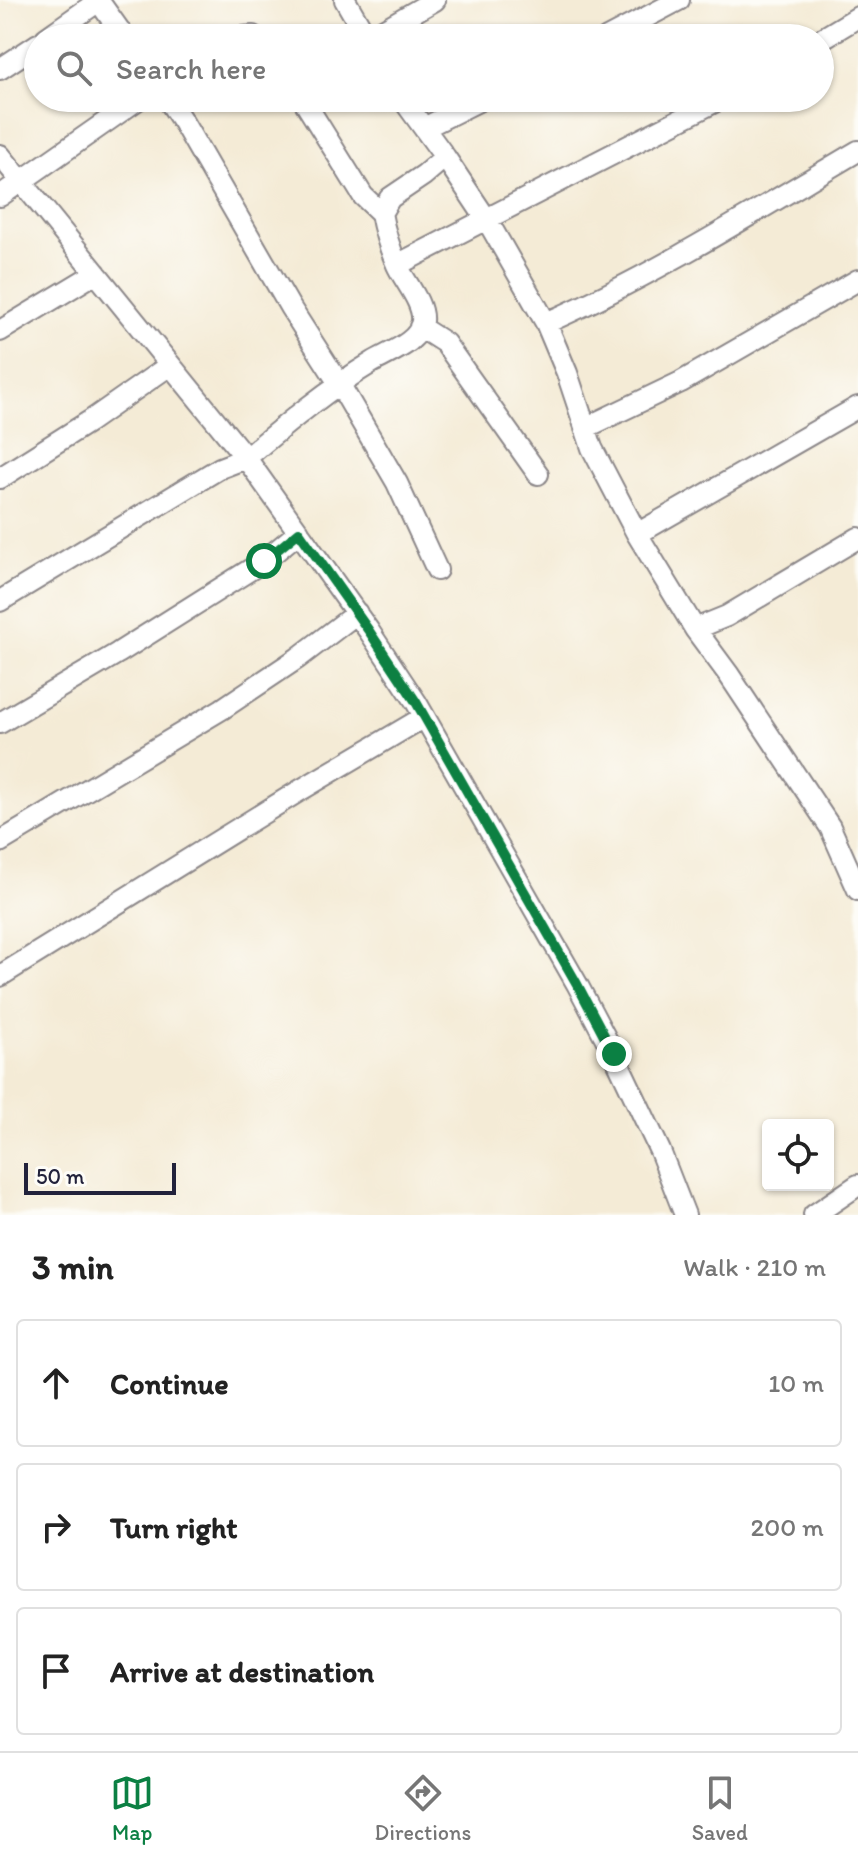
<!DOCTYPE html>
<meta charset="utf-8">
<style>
body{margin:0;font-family:Itim,sans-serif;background:#f2f2f2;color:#222}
.controls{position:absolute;right:24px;bottom:24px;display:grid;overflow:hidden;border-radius:8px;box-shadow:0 2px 6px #0004}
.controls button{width:72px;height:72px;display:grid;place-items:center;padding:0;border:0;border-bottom:2px solid #e0e0e0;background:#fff;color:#222;font:40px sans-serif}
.scale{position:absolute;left:24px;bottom:20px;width:152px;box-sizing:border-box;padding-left:8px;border:4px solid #22223b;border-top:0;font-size:22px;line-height:28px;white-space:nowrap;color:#22223b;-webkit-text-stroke:6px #fdfcf7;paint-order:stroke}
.stop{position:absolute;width:24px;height:24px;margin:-18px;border:6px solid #0b8043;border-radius:50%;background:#fff}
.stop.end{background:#0b8043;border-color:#fff;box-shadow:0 2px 8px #0008}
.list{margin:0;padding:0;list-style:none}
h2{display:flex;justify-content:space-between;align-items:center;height:104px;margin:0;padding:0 32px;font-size:34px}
h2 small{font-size:26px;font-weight:400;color:#767676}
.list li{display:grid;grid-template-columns:52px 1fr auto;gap:24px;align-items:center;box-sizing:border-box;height:128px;margin:0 16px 16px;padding:0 16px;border:2px solid #e0e0e0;border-radius:8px}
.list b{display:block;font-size:30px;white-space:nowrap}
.list em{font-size:26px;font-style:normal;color:#767676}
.icon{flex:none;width:44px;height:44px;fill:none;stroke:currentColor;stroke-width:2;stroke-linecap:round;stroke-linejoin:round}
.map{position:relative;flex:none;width:858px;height:1215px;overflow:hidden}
.search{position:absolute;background:#fff;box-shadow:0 2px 6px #0004;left:24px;right:24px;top:24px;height:88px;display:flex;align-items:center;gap:20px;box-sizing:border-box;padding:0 28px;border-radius:44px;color:#767676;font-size:30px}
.sheet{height:536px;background:#fff}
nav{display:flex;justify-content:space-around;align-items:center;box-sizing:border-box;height:112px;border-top:2px solid #e0e0e0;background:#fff;font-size:22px;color:#767676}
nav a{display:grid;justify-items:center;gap:4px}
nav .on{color:#0b8043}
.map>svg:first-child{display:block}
</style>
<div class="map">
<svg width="858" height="1215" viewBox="0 0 858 1215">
<rect width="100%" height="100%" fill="#fdfcf7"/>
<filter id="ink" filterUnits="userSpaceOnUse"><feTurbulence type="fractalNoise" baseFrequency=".0125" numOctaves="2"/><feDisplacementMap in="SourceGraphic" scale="16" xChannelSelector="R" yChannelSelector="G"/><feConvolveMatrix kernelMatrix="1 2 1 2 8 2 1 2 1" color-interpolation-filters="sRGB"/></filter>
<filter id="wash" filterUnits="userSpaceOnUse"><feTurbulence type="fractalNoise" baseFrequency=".006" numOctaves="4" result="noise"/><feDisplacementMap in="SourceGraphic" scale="32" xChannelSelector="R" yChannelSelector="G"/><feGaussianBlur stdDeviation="1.8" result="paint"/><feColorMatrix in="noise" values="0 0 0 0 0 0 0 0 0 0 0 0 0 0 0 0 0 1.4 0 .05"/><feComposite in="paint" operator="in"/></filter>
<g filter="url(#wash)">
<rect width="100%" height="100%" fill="#f4ebd6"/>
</g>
<g filter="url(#ink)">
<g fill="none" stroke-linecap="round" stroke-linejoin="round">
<defs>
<path id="minor" d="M98,0l27,38
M345,0l22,38
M46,38l54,-38
M233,38l20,-2 3,2
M369,38l66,-38
M607,38l72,-38
M820,40l38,-23
M0,69l38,-25
M167,98l16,24 107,185 50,78 57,98 40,87
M302,98l61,98 18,17
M402,98l43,59 -21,18 -34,23 -9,15c3,17 9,36 16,52 7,16 27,38 25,56 -2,21 -32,31 -49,41 -45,27 -87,62 -127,96l123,173 47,71 161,282 37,70 46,97 25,64
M424,128l60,-30
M0,155l246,303 -26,10 -220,133
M445,157l42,63 59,103 21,50 25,75 45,86 58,95 34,46 101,152 28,63
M0,196l140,-98
M397,265l325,-167
M546,323c109,-48 210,-112 312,-172
M420,327l25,16 93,131
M0,331l96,-58
M585,428l96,-46 177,-102
M0,478l90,-57 80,-56
M637,534l221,-127
M695,629l32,-13 131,-78
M0,723l118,-70 146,-92 35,-29
M0,842l222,-133 76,-51 59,-45
M0,976l299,-185 125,-74
M814,1215l44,-30"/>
</defs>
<!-- minor casing -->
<use href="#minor" stroke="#8b8688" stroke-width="24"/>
<!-- minor -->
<use href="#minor" stroke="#fff" stroke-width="20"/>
</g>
</g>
<g fill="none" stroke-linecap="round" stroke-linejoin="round" filter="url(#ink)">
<!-- route -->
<path stroke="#0b8043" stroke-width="10" d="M264,561l35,-29 70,99 47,71 161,282 37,70"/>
</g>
</svg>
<div class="controls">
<button><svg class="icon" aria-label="locate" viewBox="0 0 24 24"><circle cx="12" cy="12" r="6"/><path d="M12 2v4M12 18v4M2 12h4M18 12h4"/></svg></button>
</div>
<div class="scale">50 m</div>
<div class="stop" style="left:264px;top:561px"></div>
<div class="stop end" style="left:614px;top:1054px"></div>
<div class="search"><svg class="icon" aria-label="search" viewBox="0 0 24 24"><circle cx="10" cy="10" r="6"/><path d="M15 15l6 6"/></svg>Search here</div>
</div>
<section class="sheet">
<h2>3 min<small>Walk · 210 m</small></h2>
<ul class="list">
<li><svg class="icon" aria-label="ahead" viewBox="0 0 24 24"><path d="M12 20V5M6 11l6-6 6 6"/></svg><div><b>Continue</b></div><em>10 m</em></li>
<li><svg class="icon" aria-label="right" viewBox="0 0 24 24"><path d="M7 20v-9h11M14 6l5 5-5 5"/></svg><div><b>Turn right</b></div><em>200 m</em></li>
<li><svg class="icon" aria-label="arrive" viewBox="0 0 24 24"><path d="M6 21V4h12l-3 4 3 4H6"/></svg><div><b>Arrive at destination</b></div></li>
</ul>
</section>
<nav>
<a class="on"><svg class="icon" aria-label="map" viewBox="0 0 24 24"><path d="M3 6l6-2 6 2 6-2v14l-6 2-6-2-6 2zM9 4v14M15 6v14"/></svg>Map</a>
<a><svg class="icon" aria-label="directions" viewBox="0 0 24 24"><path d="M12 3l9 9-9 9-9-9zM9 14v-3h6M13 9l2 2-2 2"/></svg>Directions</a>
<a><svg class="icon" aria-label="saved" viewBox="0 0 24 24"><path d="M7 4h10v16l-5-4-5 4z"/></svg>Saved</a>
</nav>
